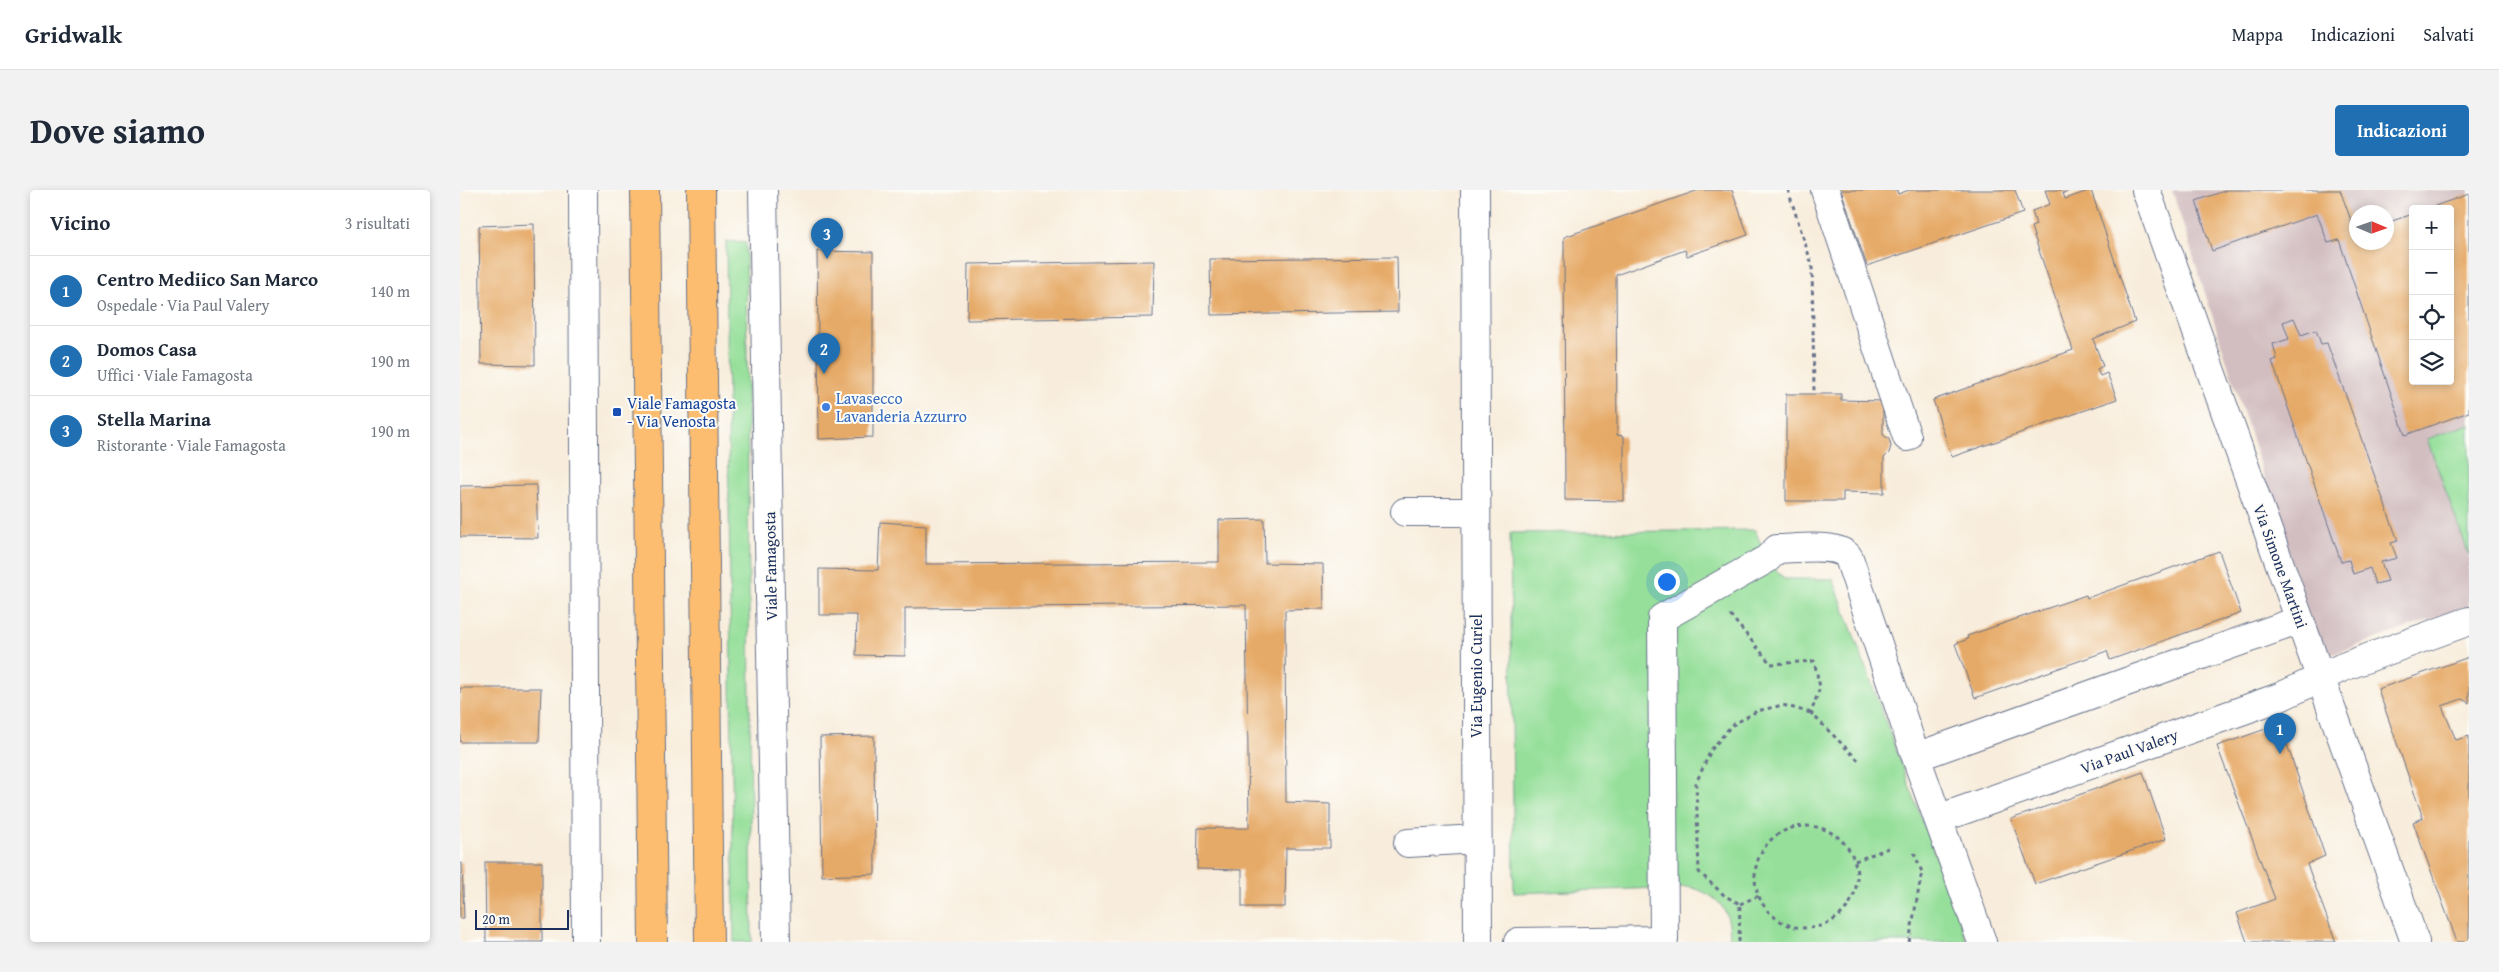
<!DOCTYPE html>
<html lang="it">
<meta charset="utf-8">
<style>
body{margin:0;font-family:"Gentium Book Plus",serif;background:#f2f2f3;color:#1f2937}
.controls{position:absolute;right:15px;top:15px;display:grid;overflow:hidden;border-radius:5px;box-shadow:0 2px 8px #0003}
.controls button{width:45px;height:45px;display:grid;place-items:center;padding:0;border:0;border-bottom:1px solid #e0e1e3;background:#fff;color:#1f2937;font:25px sans-serif}
.compass{position:absolute;left:1889px;top:15px;width:45px;height:45px;border-radius:50%;background:#fff;box-shadow:0 2px 8px #0003;rotate:92deg}
.scale{position:absolute;left:15px;bottom:12px;width:94px;box-sizing:border-box;padding-left:5px;border:2px solid #1b2f5e;border-top:0;font-size:14px;line-height:18px;white-space:nowrap;color:#1b2f5e;-webkit-text-stroke:4px #fdfcf7;paint-order:stroke}
.you{position:absolute;left:1206px;top:391px;width:18px;height:18px;margin:-12px;border:4px solid #fff;border-radius:50%;background:#1a73e8;box-shadow:0 0 0 8px #1a73e833}
.badge{display:grid;place-items:center;width:32px;height:32px;border-radius:50%;background:#1f6fb2;color:#fff;font-size:16px;font-weight:700}
.pin{position:absolute;translate:-50% -41px;filter:drop-shadow(0 1px 2px #0008)}
.pin::after{content:'';position:absolute;top:26px;width:18px;height:15px;background:inherit;clip-path:polygon(0 0,100% 0,50% 100%)}
.list{margin:0;padding:0;list-style:none}
h2{display:flex;justify-content:space-between;align-items:center;height:65px;margin:0;padding:0 20px;font-size:21px}
h2 small{font-size:16px;font-weight:400;color:#747a83}
.list li{display:grid;grid-template-columns:32px 1fr auto;gap:15px;align-items:center;box-sizing:border-box;height:70px;padding:0 20px;border-top:1px solid #e0e1e3}
.list b{display:block;font-size:19px;white-space:nowrap}
.list p{margin:0;font-size:16px;white-space:nowrap;color:#747a83}
.list em{font-size:16px;font-style:normal;color:#747a83}
.icon{flex:none;width:28px;height:28px;fill:none;stroke:currentColor;stroke-width:2;stroke-linecap:round;stroke-linejoin:round}
.map{position:relative;flex:none;width:2009px;height:752px;overflow:hidden;border-radius:5px}
header{display:flex;align-items:center;gap:30px;box-sizing:border-box;height:70px;padding:0 25px;background:#fff;border-bottom:1px solid #e0e1e3}
header strong{font-size:24px}
nav{display:flex;gap:28px;margin-inline-start:auto;font-size:18px}
.intro{display:flex;align-items:center;justify-content:space-between;box-sizing:border-box;height:120px;padding:0 30px}
h1{margin:0;font-size:35px}
.button{padding:12px 22px;border-radius:5px;background:#1f6fb2;color:#fff;font-size:18px;font-weight:700}
main{display:flex;gap:30px;padding:0 30px}
aside{flex:1;background:#fff;border-radius:5px;box-shadow:0 2px 8px #0003}
.map>svg:first-child{display:block}
</style>
<header>
<strong>Gridwalk</strong>
<nav><a>Mappa</a><a>Indicazioni</a><a>Salvati</a></nav>
</header>
<div class="intro"><h1>Dove siamo</h1><a class="button">Indicazioni</a></div>
<main>
<aside>
<h2>Vicino<small>3 risultati</small></h2>
<ul class="list">
<li><span class="badge">1</span><div><b>Centro Mediico San Marco</b><p>Ospedale · Via Paul Valery</p></div><em>140 m</em></li>
<li><span class="badge">2</span><div><b>Domos Casa</b><p>Uffici · Viale Famagosta</p></div><em>190 m</em></li>
<li><span class="badge">3</span><div><b>Stella Marina</b><p>Ristorante · Viale Famagosta</p></div><em>190 m</em></li>
</ul>
</aside>
<div class="map">
<svg width="2009" height="752" viewBox="0 0 2009 752">
<rect width="100%" height="100%" fill="#fdfcf7"/>
<filter id="ink" filterUnits="userSpaceOnUse"><feTurbulence type="fractalNoise" baseFrequency=".02" numOctaves="2"/><feDisplacementMap in="SourceGraphic" scale="10" xChannelSelector="R" yChannelSelector="G"/><feConvolveMatrix kernelMatrix="1 2 1 2 8 2 1 2 1" color-interpolation-filters="sRGB"/></filter>
<filter id="wash" filterUnits="userSpaceOnUse"><feTurbulence type="fractalNoise" baseFrequency=".0096" numOctaves="4" result="noise"/><feDisplacementMap in="SourceGraphic" scale="20" xChannelSelector="R" yChannelSelector="G"/><feGaussianBlur stdDeviation="1.12" result="paint"/><feColorMatrix in="noise" values="0 0 0 0 0 0 0 0 0 0 0 0 0 0 0 0 0 1.4 0 .05"/><feComposite in="paint" operator="in"/></filter>
<g filter="url(#wash)">
<rect width="100%" height="100%" fill="#f8eddc"/>
<!-- industrial -->
<path fill="#d2bec1" fill-rule="evenodd" d="M1712,0h297v416l-147,52zM1953,19h37v172h-37zM1896,22h30v30h-30z"/>
<!-- green -->
<path fill="#95df9a" stroke="#58877c" d="M266,51l20,2 6,699h-18z
M2009,234v131l-42,-116z
M1295,340l12,29 17,20h49l134,363h-238c4,-31 -11,-47 -39,-55l-176,6 -4,-360z"/>
<g id="blocks">
<!-- building -->
<path fill="#e6aa68" d="M1239,0h33l16,45 -61,21 -2,-6 -69,25 1,160 7,1v65l-59,-1 -1,-263z
M1381,0h56l1,4 11,-4h106l8,23 -156,53z
M1585,0h27l-9,3 2,6 26,-9 44,132 -42,17 10,27 -6,3 3,7 7,-3 10,26 -165,58 -19,-57 140,-50 -42,-123 5,-2 -4,-14 18,-7z
M1767,0h113l16,44v8h30v-19l27,-9v167h37v-172l-21,-1 40,-14v218l-64,23 -66,-195 -11,3 -11,-29 -105,37 -16,-50z
M74,34l1,141 -54,-1 -2,-138z
M357,61l56,1v185l-54,2z
M937,67l1,55 -187,3 -1,-56z
M694,71l-1,56 -186,3 1,-56z
M1834,128l7,17 15,-5 5,14 6,-1 71,198 -7,2 6,15 -16,4 7,19 -13,3 -5,-16 -17,6 -4,-14 -8,2 -69,-201 5,-2 -4,-15 16,-5 -6,-17z
M1326,204h55v6l42,1v34l6,4 2,7 -2,7 -5,5v35l-41,-1v9h-57z
M76,295l2,53 -78,-1v-51z
M804,329l1,44 58,1 1,45 -39,1 1,192 44,2v44h-44l-1,59h-43v-37l-45,-1 1,-41h51l-3,-223 -341,3v48l-49,-1 1,-40h-38v-46l59,1 2,-48 46,3v39l293,-2v-42z
M1759,361l22,62 -131,47 -3,-9 -132,47 -20,-54 13,-5 -1,-3 119,-41 1,3z
M2009,467v46l-7,-4 -20,7 14,34 13,-4v206h-12l-44,-120 10,-4 -45,-129z
M0,498h81l-2,54h-79z
M1820,534l45,132 -18,8 29,78h-89l-10,-29 38,-14 -58,-153z
M414,546l1,138 -53,2 -2,-139z
M1683,582l23,67 -131,45 -24,-65z
M25,672h57v80h-56z
M0,673h2l2,55h-4z"/>
</g>
</g>
<g filter="url(#ink)">
<use href="#blocks" fill-opacity="0" stroke="#68728a" stroke-width="1"/>
<g fill="none" stroke-linecap="round" stroke-linejoin="round">
<defs>
<path id="minor" d="M123,0l3,752
M303,0l13,752
M1015,0l3,752
M1365,0l82,247
M1686,0l269,752
M945,322h70
M1456,567l384,-137
M1478,629l342,-122 63,-30 126,-46
M948,653l69,-4
M1058,752l146,-2 -2,-322 105,-59 10,-10c18,0 63,-7 72,9l67,199 66,185"/>
<path id="major" d="M185,0l8,752
M241,0l8,752"/>
</defs>
<!-- minor casing -->
<use href="#minor" stroke="#68728a" stroke-width="30"/>
<!-- major casing -->
<use href="#major" stroke="#68728a" stroke-width="30"/>
<!-- path -->
<path stroke="#68728a" stroke-width="3" stroke-dasharray="4 4" stroke-linecap="butt" d="M1328,0l24,75 2,126
M1270,425l41,49 43,-3 6,26 -9,26 47,47
M1295 687a51 51 0 1 1 102 0a51 51 0 1 1-102 0Z
M1395,671l36,-14
M1280,714l18,-8
M1279,752l1,-38 -15,-8 -26,-24 -3,-89 15,-33 20,-24 26,-15 26,-6 28,8
M1449,752l13,-70 -8,-19"/>
<!-- minor -->
<use href="#minor" stroke="#fff" stroke-width="28"/>
<!-- major -->
<use href="#major" stroke="#fcbd6f" stroke-width="28"/>
</g>
</g>
<!-- markers -->
<circle fill="#3f7fe0" stroke="#fdfcf7" stroke-width="2" cx="366" cy="217" r="5"/>
<rect fill="#1a4fb4" stroke="#fdfcf7" stroke-width="2" x="152" y="217" width="10" height="10" rx="2.5"/>
<g text-anchor="middle" dominant-baseline="central" stroke-width="4" stroke-linejoin="round" paint-order="stroke">
<!-- shop labels -->
<g font-size="16" fill="#366cbe" stroke="#fdfcf7" text-anchor="start">
<text x="376" y="208">Lavasecco<tspan x="376" dy="18">Lavanderia Azzurro</tspan></text>
</g>
<!-- transit labels -->
<g font-size="16" fill="#164399" stroke="#fdfcf7" text-anchor="start">
<text x="167" y="213">Viale Famagosta<tspan x="167" dy="18">- Via Venosta</tspan></text>
</g>
<!-- street labels -->
<g font-size="16" fill="#1b2f5e" stroke="#fdfcf7">
<text transform="translate(310 376) rotate(-91)">Viale Famagosta</text>
<text transform="translate(1821 376) rotate(70)">Via Simone Martini</text>
<text transform="translate(1016 486) rotate(-90)">Via Eugenio Curiel</text>
<text transform="translate(1669 561) rotate(-20)">Via Paul Valery</text>
</g>
</g>
</svg>
<div class="controls">
<button>+</button>
<button>−</button>
<button><svg class="icon" aria-label="locate" viewBox="0 0 24 24"><circle cx="12" cy="12" r="6"/><path d="M12 2v4M12 18v4M2 12h4M18 12h4"/></svg></button>
<button><svg class="icon" aria-label="layers" viewBox="0 0 24 24"><path d="M12 4l9 5-9 5-9-5zM3 14l9 5 9-5"/></svg></button>
</div>
<svg class="compass" viewBox="-18 -18 36 36"><path d="M0-13l5 13h-10z" fill="#e53935"/><path d="M0 13l5-13h-10z" fill="#747a83"/></svg>
<div class="scale">20 m</div>
<div class="you"></div>
<div class="pin badge" style="left:1820px;top:564px">1</div>
<div class="pin badge" style="left:364px;top:184px">2</div>
<div class="pin badge" style="left:367px;top:69px">3</div>
</div>
</main>
